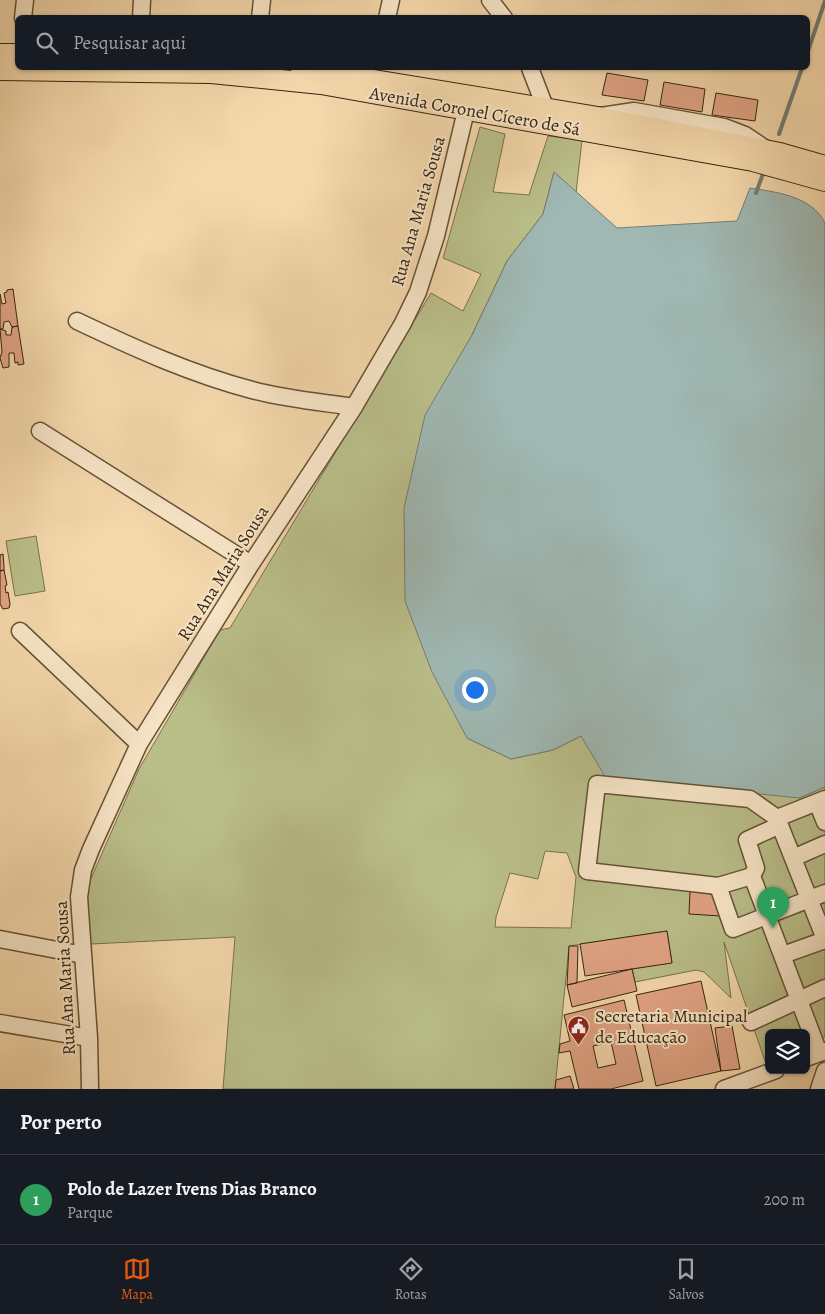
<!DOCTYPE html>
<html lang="pt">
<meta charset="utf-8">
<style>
body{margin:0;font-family:Alegreya,serif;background:#20242c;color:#f1f3f6}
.controls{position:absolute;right:15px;bottom:15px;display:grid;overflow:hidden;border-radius:8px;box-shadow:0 1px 4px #0004}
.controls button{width:45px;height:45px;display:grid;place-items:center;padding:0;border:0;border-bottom:1px solid #363941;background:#171b24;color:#f1f3f6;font:25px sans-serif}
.you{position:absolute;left:474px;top:689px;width:18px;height:18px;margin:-12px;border:4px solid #fff;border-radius:50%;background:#1a73e8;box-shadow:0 0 0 8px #1a73e833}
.badge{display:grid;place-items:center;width:32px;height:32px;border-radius:50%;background:#ea580c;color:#fff;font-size:16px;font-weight:700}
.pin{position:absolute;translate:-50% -41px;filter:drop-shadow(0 1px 2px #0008)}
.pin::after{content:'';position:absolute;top:26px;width:18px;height:15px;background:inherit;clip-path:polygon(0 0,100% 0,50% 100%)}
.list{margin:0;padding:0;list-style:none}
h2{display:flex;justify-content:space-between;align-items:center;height:65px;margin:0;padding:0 20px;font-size:21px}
h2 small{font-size:16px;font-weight:400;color:#9ea1a6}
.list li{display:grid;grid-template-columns:32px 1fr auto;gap:15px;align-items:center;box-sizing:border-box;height:90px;padding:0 20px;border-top:1px solid #363941}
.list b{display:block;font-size:19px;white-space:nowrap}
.list p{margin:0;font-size:16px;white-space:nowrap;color:#9ea1a6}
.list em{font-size:16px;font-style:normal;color:#9ea1a6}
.icon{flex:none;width:28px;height:28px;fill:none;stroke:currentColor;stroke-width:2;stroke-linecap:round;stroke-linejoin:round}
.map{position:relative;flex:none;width:825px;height:1089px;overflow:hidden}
.search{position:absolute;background:#171b24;box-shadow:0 1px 4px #0004;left:15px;right:15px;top:15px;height:55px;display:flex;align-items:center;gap:12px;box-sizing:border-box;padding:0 18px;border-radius:8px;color:#9ea1a6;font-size:19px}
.sheet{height:155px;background:#171b24}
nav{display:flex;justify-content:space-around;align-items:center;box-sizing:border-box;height:70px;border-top:1px solid #363941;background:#171b24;font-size:14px;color:#9ea1a6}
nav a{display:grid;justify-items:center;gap:2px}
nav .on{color:#ea580c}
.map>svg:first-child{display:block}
</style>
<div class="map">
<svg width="825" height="1089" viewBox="0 0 825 1089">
<rect width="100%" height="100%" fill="#f4d8ab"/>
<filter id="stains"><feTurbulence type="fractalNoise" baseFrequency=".004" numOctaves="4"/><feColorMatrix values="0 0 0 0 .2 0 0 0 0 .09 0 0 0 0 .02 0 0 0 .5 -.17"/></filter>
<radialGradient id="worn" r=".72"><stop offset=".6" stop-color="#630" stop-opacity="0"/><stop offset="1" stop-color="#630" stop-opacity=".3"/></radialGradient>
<!-- green -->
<path fill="#babf8a" stroke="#78724e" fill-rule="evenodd" d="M480,127l25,7 -12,58 36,3 19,-59 34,4 -6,53 -22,-21 -11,42 -36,47 -35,74 -5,403 44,21 42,-9 28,-14 218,62 26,-11v250l-19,7v-11h-37v27l-4,1 -41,-119 7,56 -27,-26 -8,-2 -61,12 -3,-13 40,-7 -5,-31 -98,15 -14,143h-332l12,-152 -144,7 -9,-45 57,-130 81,-139 10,-2 201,-335 32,18 18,-37 -38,-16zM545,851l22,2 9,24 -5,51 -76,-1 1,-10 14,-44 28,6z
M36,536l9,55 -30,5 -9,-55z"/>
<!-- water -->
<path fill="#9fb8b3" stroke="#757d73" d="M554,172l63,56 120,-7 13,-33c26,4 62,8 75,35v564l-26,11 -193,-20 -25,-42 -28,14 -42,9 -44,-21 -35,-66 -27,-71 -1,-93 21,-93 47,-80 35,-74 36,-47z"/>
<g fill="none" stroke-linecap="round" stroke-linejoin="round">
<!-- stream -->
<path stroke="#757d73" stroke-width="4" d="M808,51l17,-50
M779,134l23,-66
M756,193l8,-22"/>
</g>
<!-- building -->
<path fill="#e1a485" stroke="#352512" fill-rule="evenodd" d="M607,73l41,7 -4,21 -42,-6z
M664,82l41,7 -3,23 -42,-7z
M716,93l42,7 -3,21 -43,-6z
M13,289l5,37 -6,1 -3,-6 -5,1 -1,7h-3v-35l2,10 4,-1 -2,-10 3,-1v-2z
M18,326l6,38 -6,1v-3l-3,1 -1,-10h-5v14l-6,1 -3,-10 2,-6 -2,-23 6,2v4h5l1,-8z
M3,554l1,12v4l-4,1v-16z
M4,570l3,15 -2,1 1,7 2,-1 2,12 -1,4 -6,1 -3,-5v-33z
M690,891l27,4 4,21 -32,-2z
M667,931l5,32 -87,13 -5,-32z
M569,946h9l-1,37 -10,2z
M632,969l5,22 -65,16 -5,-22z
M701,981l20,90 -65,15 -20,-91z
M624,1000l19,81 -32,8h-32l-9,-38 -11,2 1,-9 10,-3 -6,-26zM611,1042l5,22 -18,4 -5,-22z
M732,1026l8,43 -19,2 -6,-43z
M570,1076l4,13h-19l1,-9z"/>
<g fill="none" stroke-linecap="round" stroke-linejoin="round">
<defs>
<path id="minor" d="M490,0l14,18
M23,18l2,-18
M141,18l1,-18
M260,18l2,-18
M387,18l4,-18
M530,68l15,39 1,10
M601,116l33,-5 90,16 21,8 21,14
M77,321c57,27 114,53 175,69 33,9 68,12 102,17
M40,431l211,133
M20,631l119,113
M817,802l8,20
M777,818l48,121
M793,858l32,-14
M752,876l4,-8 -9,-28 33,-15
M718,886l15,43 92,-36
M0,939l83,16
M783,955l42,-15
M751,1022l74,-34
M0,1023l89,15
M819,1053l-67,-177 -34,10 -131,-15 10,-87 153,15 27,19 48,-19
M806,1058l19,-7
M90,1089l-1,-51 -10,-141 4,-27 8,-21 48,-105 112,-180 103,-157 49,-84 15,-31 18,-56 33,-138
M724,1089l52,-19
M819,1089l6,-18"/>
<path id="major" d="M0,54h18
M301,68l297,49 182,36 45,13
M0,70l211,3 110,11 432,77 72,20"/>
</defs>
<!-- minor casing -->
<use href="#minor" stroke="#655238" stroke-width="19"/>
<!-- major casing -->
<use href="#major" stroke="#352512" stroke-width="22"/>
<!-- minor -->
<use href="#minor" stroke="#f8e6c8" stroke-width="16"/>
<!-- major -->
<use href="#major" stroke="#f4d8ab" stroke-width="20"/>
</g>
<!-- icons -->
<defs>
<symbol id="civic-pin" viewBox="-11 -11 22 30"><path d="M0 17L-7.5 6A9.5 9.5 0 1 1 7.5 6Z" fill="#8f2418" stroke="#f8e6c8"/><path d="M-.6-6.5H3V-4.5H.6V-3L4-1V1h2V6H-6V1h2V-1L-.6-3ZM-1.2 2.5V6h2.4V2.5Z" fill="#fff"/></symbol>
</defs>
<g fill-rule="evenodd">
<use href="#civic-pin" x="566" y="1014" width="25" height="34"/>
</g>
<g text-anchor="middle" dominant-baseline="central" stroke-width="4" stroke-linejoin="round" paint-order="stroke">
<!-- street labels -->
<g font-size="18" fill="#352512" stroke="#f8e6c8">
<text transform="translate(475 111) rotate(10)">Avenida Coronel Cícero de Sá</text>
<text transform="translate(418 211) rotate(-74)">Rua Ana Maria Sousa</text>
<text transform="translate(223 573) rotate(-58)">Rua Ana Maria Sousa</text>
<text transform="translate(65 978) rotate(-93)">Rua Ana Maria Sousa</text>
</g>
<!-- poi labels -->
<g font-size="18" fill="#352512" stroke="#f8e6c8" text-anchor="start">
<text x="595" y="1016">Secretaria Municipal<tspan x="595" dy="21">de Educação</tspan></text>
</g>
</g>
<rect width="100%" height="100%" filter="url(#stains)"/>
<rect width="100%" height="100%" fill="url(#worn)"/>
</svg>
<div class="controls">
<button><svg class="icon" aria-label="layers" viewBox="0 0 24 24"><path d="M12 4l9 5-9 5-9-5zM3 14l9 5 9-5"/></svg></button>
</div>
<div class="you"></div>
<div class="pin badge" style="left:773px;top:928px;background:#2e9e5b">1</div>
<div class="search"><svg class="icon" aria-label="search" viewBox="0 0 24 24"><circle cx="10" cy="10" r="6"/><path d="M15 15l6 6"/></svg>Pesquisar aqui</div>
</div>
<section class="sheet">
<h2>Por perto<small></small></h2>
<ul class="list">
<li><span class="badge" style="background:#2e9e5b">1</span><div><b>Polo de Lazer Ivens Dias Branco</b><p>Parque</p></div><em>200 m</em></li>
</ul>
</section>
<nav>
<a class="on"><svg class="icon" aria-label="map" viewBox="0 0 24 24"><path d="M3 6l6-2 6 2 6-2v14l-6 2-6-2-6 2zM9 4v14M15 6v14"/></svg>Mapa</a>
<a><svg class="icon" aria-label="directions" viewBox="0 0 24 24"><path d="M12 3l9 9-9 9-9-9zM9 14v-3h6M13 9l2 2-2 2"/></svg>Rotas</a>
<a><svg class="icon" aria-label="saved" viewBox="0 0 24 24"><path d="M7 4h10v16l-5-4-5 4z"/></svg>Salvos</a>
</nav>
